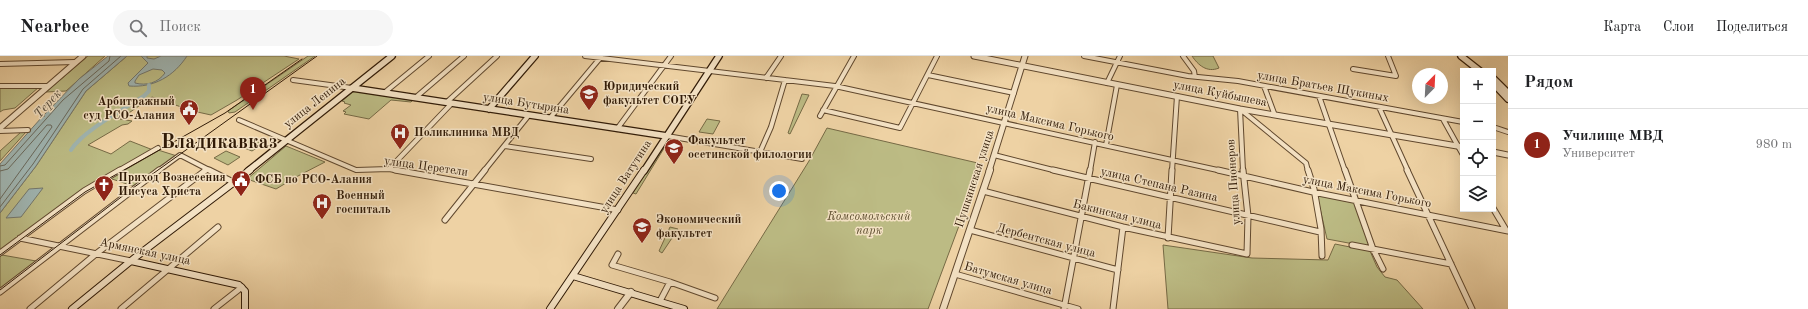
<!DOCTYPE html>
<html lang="ru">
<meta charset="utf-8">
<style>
body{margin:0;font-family:"Old Standard TT",serif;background:#f6f6f6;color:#202124}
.controls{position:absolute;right:12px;top:12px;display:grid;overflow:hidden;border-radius:0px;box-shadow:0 4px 16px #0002}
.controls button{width:36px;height:36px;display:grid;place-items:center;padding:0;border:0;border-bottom:1px solid #e0e0e0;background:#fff;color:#202124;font:20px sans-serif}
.compass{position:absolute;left:1412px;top:12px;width:36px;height:36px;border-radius:50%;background:#fff;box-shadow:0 4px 16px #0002;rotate:24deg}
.you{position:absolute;left:779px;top:135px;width:14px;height:14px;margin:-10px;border:3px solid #fff;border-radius:50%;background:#1a73e8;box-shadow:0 0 0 6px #1a73e833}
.badge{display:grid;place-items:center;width:26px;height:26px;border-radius:50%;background:#8f2418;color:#fff;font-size:13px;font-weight:700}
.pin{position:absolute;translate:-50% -33px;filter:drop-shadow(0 1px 2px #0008)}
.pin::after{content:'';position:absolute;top:21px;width:14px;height:12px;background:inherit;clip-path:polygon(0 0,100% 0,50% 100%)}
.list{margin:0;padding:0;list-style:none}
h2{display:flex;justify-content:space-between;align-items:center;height:52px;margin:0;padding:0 16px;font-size:17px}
h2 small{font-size:13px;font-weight:400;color:#757577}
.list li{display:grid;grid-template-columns:26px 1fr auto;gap:12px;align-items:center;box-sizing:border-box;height:72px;padding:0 16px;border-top:1px solid #e0e0e0}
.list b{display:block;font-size:15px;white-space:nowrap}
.list p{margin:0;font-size:13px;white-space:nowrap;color:#757577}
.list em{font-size:13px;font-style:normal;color:#757577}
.icon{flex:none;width:22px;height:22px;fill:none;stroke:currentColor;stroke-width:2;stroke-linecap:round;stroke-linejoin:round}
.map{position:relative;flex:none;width:1508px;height:253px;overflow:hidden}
header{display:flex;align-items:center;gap:24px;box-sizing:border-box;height:56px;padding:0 20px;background:#fff;border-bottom:1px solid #e0e0e0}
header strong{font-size:19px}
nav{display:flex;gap:22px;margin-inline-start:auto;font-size:14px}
.search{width:280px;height:36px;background:#f6f6f6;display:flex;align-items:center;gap:10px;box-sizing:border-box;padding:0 14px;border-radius:22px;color:#757577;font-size:15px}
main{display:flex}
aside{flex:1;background:#fff}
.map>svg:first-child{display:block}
</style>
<header>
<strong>Nearbee</strong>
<div class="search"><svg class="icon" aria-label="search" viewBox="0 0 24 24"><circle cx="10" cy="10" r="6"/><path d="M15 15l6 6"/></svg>Поиск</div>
<nav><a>Карта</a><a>Слои</a><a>Поделиться</a></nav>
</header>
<main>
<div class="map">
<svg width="1508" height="253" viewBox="0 0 1508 253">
<rect width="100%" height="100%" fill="#eed2a4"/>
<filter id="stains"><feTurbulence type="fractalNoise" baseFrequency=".005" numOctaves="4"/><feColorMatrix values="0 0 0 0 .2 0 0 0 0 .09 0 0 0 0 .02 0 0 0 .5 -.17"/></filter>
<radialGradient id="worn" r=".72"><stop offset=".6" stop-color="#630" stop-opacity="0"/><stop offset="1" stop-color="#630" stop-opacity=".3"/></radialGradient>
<!-- green -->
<path fill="#bcbb84" stroke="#766a45" d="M88,0h17l-39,35 -20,1z
M127,0h157l15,3 -62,41 -26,15 -18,-4 -41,-14 -32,22 12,2 -4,3 -6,1 -34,20 23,9 19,-13 23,9 -71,40 -82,62v-39l36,-47 50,-75z
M308,0h7l-80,56 -6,1 -1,-2z
M1192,0h21l6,12c-12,5 -21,-3 -27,-12z
M0,31h39l-24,21 -12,2 -3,2z
M354,35l60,8 -3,3 -20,-2 -22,19 -25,-5 2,-2 -3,-1 8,-6 -7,-2 1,-1 -3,-1z
M802,38l7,1 -19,39 -2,-1z
M707,63l13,2 -7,13 -14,-2z
M827,72l155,36 -54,145h-211l92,-148z
M21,76h5l-26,29v-10z
M249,82l14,6 -11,7 -15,-6z
M665,87l1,2 -30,49 -3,-1z
M286,90l39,16 -27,14 -22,13 -29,-10z
M158,94l19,6 -44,30 -24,-8z
M226,95l14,6 -12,8 -14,-7z
M1317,139l38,8 15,44 -43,-8z
M670,171l8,2 -16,24 -3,-2z
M1335,188l35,7 7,16 8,10 12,3 26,29h-255l-5,-64 89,13 76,2z
M2,199l34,6 -36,28v-32z"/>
<!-- water -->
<path fill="#9fb5b2" stroke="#73776d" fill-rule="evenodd" d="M108,0h19l-41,35 -50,75 -36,47v-49l42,-47 3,-1 -1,-1 35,-36z
M141,0h6v2l7,1 7,-3h26c-13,20 -33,32 -58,30l-1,-3 20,-20zM153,13l9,1 3,3c-7,10 -19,13 -30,10v-2l4,-6z
M43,132l-22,29 -15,1 23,-29z"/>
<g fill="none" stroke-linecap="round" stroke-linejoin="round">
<!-- shore -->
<path stroke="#68685c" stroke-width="1" d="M0,110l5,-1 58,-65 46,-39 1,-5
M0,115l8,-2 39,-44h4l1,2 -52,72
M0,151l33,-43 50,-75 38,-33"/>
<!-- canal -->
<path stroke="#9fb5b2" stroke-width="4" d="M71,94c12,-19 53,-41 73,-54l5,-5v-6"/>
<defs>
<path id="minor-far1" d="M585,0l250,30 387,85
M1084,0l104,20 50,5 225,41
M1183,0l11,15 1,6
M0,8l75,-2
M1353,13l43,7 -8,-20
M928,19l86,18
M766,22l15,-22
M293,24l59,8
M1107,27l13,-27
M0,30h47
M1264,30l10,27 -2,1
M384,37l45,-37
M1319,40l26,75
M415,42l49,-42
M447,46l50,-46
M1379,51l29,64
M1240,53l66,54 2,8
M1240,53l3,62
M823,54l77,18 37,-72
M820,60l34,-60
M550,62l51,-61
M1443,63l20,36
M239,64l117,50 33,-1 11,2
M1493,71l15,5
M617,73l54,-73
M0,75l28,-1
M667,80l135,23
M1106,89l11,-60
M505,90l86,13
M760,96l11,-25 14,-47
M994,99l63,16
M389,113l63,-66
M118,115l40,-23
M158,115l22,-16 31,16
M204,115l3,-2
M484,115l45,-56
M1090,115l5,-29
M1172,115l5,-75"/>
<path id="minor" d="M209,114l24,12
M395,114l223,40
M1053,114l267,62
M1218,114l95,22 195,39
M1308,114l6,19 7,40 1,27
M1345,114l28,79 10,20
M1407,114l65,139
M983,135l140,36 124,27 1,-38 -5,-46
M1493,152l13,22
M445,164l40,-50
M970,174l148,40
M20,182l111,23
M1168,182l4,-68
M1352,189l99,19
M0,197l84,-62 36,-21
M618,198l-6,11 58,17 -10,19
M955,218l123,35
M670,226l45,16
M0,236l159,-122
M30,253l67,-56 109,-83
M121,253l97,-82
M214,253l28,-22
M1064,253l26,-139
M1113,253l10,-82"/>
<path id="tertiary-far1" d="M974,0l266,53 223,38
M0,72l83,-72
M1493,96l15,3
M989,115l36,-115"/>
<path id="tertiary" d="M618,253l13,-17
M943,253l47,-139"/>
<path id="secondary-far1" d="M1461,0l19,15
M1493,22l15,15
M1493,27l15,16
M352,32l315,48
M489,53l46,-53
M248,115l144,-115
M644,115l75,-115"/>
<path id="secondary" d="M131,205l108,24 6,6v18
M573,220l111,33
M72,253l65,-53 113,-86
M550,253l94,-139"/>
</defs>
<!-- minor-far1 casing -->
<use href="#minor-far1" stroke="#60482e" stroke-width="6"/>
<!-- minor casing -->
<use href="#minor" stroke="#60482e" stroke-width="7"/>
<!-- tertiary-far1 casing -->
<use href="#tertiary-far1" stroke="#60482e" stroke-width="7"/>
<!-- tertiary casing -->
<use href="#tertiary" stroke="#60482e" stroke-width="8"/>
<!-- secondary-far1 casing -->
<use href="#secondary-far1" stroke="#301a06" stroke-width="8"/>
<!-- secondary casing -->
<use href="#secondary" stroke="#301a06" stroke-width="8"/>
<!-- minor-far1 -->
<use href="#minor-far1" stroke="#f4e2c4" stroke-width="4"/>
<!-- minor -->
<use href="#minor" stroke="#f4e2c4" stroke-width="5"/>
<!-- tertiary-far1 -->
<use href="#tertiary-far1" stroke="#f4e2c4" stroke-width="5"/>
<!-- tertiary -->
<use href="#tertiary" stroke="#f4e2c4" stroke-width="6"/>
<!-- secondary-far1 -->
<use href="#secondary-far1" stroke="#f4e2c4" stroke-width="5.5"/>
<!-- secondary -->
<use href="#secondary" stroke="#f4e2c4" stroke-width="6"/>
<!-- tram -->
<path stroke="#301a06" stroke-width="1" d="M0,199l85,-63 140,-79 77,-54
M0,234l133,-102 184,-132"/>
</g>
<!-- icons -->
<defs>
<symbol id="university-pin" viewBox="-11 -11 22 30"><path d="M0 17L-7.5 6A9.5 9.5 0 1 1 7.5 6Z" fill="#8f2418" stroke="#f4e2c4"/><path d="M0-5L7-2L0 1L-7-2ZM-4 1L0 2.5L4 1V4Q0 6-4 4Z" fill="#fff"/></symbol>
<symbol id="civic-pin" viewBox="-11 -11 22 30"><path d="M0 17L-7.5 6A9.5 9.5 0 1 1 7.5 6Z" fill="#8f2418" stroke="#f4e2c4"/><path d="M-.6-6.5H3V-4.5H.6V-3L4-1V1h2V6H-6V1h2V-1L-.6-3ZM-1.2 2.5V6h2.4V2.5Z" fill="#fff"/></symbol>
<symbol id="hospital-pin" viewBox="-11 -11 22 30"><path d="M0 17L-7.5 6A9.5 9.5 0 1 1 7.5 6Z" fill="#8f2418" stroke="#f4e2c4"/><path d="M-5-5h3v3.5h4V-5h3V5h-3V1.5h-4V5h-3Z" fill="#fff"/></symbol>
<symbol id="church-pin" viewBox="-11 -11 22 30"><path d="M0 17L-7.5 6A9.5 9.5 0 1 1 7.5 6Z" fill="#8f2418" stroke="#f4e2c4"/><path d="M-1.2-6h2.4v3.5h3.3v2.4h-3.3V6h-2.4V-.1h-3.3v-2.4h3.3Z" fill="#fff"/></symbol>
</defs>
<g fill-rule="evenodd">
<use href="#university-pin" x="578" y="27" width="22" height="30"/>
<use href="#civic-pin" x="178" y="42" width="22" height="30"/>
<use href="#hospital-pin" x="389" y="66" width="22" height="30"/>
<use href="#university-pin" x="663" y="81" width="22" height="30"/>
<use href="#civic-pin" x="230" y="113" width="22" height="30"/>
<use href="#church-pin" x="93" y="118" width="22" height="30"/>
<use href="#hospital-pin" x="311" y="136" width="22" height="30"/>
<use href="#university-pin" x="631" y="160" width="22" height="30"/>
</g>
<g text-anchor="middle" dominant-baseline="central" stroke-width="3" stroke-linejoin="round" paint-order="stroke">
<!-- poi labels -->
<g font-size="12" font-weight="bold" fill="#301a06" stroke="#f4e2c4" text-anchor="start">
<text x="603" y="31">Юридический<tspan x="603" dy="14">факультет СОГУ</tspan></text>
<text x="175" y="46" text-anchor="end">Арбитражный<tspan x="175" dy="14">суд РСО-Алания</tspan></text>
<text x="414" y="77">Поликлиника МВД</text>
<text x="688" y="85">Факультет<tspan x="688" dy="14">осетинской филологии</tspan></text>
<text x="118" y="122">Приход Вознесения<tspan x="118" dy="14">Иисуса Христа</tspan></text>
<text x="255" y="124">ФСБ по РСО-Алания</text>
<text x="336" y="140">Военный<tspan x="336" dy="14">госпиталь</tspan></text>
<text x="656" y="164">Экономический<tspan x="656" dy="14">факультет</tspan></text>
</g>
<!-- street labels -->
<g font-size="12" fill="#301a06" stroke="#f4e2c4">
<text transform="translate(1323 31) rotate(10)">улица Братьев Щукиных</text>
<text transform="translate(1220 38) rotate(11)">улица Куйбышева</text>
<text transform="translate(315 47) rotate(-38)">улица Ленина</text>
<text transform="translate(526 48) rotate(9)">улица Бутырина</text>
<text transform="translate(1050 67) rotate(13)">улица Максима Горького</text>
<text transform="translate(426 111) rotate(8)">улица Церетели</text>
<text transform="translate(626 121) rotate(-57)">улица Ватутина</text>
<text transform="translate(975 123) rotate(-72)">Пушкинская улица</text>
<text transform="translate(1234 126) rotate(-94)">улица Пионеров</text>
<text transform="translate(1159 129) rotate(13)">улица Степана Разина</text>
<text transform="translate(1367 136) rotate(11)">улица Максима Горького</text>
<text transform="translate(1117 159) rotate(14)">Бакинская улица</text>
<text transform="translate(1046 185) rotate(15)">Дербентская улица</text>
<text transform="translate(145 196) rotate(12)">Армянская улица</text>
<text transform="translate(1008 223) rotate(16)">Батумская улица</text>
</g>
<!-- park labels -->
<g font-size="12" font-style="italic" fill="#5a4a2c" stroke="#f4e2c4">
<text x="869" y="161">Комсомольский<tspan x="869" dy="14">парк</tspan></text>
</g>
<!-- water labels -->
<g font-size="13" font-style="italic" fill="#51483a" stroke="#f4e2c4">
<text transform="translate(48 48) rotate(-48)">Терек</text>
</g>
<!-- town labels -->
<g font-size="20" font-weight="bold" fill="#301a06" stroke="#f4e2c4">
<text x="219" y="87">Владикавказ</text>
</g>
</g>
<rect width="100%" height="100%" filter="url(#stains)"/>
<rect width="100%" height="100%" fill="url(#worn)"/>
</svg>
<div class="controls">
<button>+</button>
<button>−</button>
<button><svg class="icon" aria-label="locate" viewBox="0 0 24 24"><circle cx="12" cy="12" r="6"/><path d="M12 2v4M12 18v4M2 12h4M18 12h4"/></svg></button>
<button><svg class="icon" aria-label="layers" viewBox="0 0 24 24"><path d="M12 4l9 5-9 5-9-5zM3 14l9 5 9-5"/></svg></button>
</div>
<svg class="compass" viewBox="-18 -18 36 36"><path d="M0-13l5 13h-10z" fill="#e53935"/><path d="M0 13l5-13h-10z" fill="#757577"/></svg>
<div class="you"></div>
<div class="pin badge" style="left:253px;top:54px">1</div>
</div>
<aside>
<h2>Рядом<small></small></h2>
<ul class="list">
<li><span class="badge">1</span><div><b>Училище МВД</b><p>Университет</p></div><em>980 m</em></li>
</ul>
</aside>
</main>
